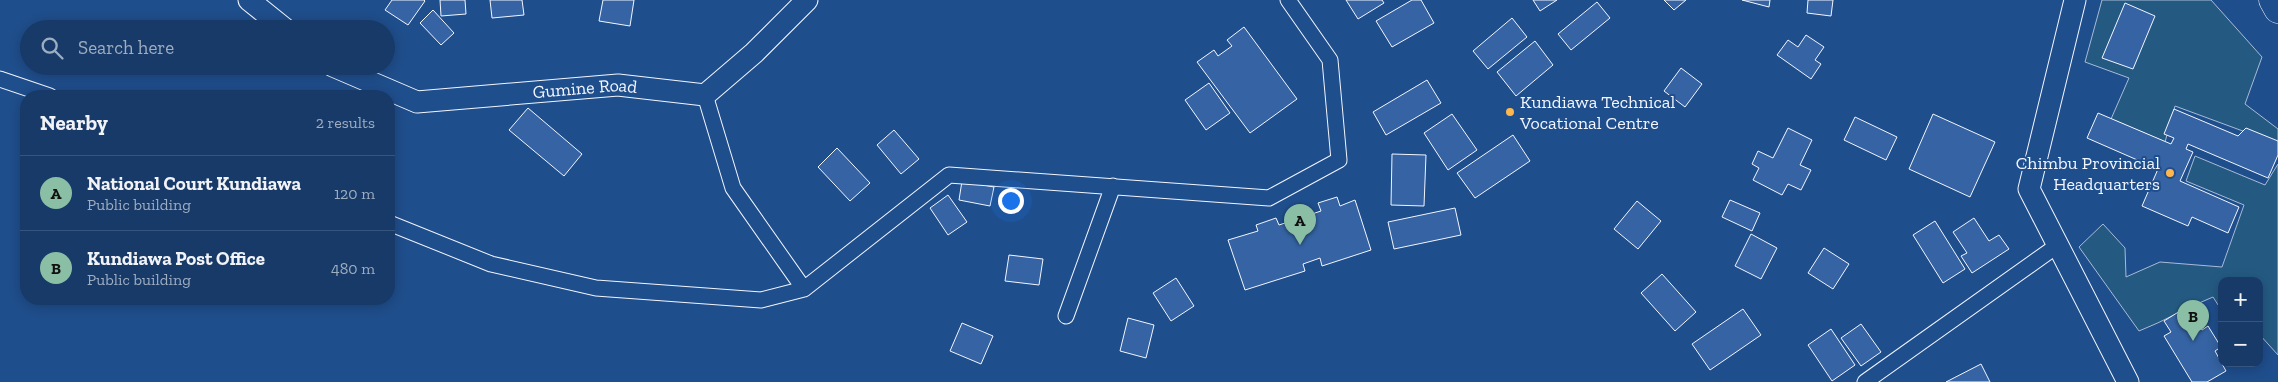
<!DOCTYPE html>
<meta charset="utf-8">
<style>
body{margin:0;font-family:"Zilla Slab",serif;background:#20416f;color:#f1f3f6}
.controls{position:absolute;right:15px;bottom:15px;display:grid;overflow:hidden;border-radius:10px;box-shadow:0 2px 12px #0003}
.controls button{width:45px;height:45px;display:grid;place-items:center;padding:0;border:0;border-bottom:1px solid #36547d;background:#173a69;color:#f1f3f6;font:25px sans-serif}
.you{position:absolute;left:1010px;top:200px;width:18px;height:18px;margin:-12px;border:4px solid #fff;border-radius:50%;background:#1a73e8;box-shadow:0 0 0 8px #1a73e833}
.badge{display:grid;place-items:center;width:32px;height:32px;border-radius:50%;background:#8abfa5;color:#111;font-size:16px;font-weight:700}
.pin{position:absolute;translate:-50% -41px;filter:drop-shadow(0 1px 2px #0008)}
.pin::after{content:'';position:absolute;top:26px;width:18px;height:15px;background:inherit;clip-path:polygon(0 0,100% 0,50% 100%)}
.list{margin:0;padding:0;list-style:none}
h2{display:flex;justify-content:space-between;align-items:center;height:65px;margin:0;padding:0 20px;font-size:21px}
h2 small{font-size:16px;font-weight:400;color:#9eadc0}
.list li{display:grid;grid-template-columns:32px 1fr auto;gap:15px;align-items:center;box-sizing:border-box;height:75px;padding:0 20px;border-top:1px solid #36547d}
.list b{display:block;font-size:19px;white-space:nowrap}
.list p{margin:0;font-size:16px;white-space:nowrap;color:#9eadc0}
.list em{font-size:16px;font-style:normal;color:#9eadc0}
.icon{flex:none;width:28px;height:28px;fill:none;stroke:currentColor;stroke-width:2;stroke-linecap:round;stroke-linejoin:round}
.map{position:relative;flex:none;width:2278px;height:382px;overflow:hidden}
.search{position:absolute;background:#173a69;box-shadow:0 2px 12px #0003;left:20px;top:20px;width:375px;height:55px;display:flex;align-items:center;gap:12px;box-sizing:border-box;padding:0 18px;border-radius:28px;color:#9eadc0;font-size:19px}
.panel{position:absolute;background:#173a69;box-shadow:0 2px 12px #0003;left:20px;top:90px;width:375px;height:215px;border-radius:20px}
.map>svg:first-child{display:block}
</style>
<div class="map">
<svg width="2278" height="382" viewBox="0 0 2278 382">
<rect width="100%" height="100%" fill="#1f4e8c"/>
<!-- green -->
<path fill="#245a82" stroke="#a8bbd7" d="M2102,0h109l51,57 -17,47 33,25v15l-103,-38 -10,36 -54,-23 18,-41 -44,-16z
M2195,156l70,29 13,-21v191l-19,-21v-53h-37v30l-9,-14c-26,10 -48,24 -74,34l-60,-84 24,-23 22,24 1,29 34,-15 62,5 22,-62 -58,-24z"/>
<!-- building -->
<path fill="#3563a3" stroke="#f2f6ff" d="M392,0h32l1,1 -17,24 -23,-15z
M440,0h25l1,14 -25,2z
M490,0h32l2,15 -32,3z
M603,0h31l-4,26 -31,-5z
M1346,0h36l2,3 -26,16z
M1412,0h9l13,23 -42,24 -16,-26z
M1533,0h24l-17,11z
M1664,0h22l-12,10z
M1742,0h28l-1,7z
M1808,0h25l-2,16 -24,-3z
M1597,2l13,16 -39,32 -13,-16z
M2125,3l30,13 -22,53 -31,-11z
M433,10l21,23 -13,12 -21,-22z
M1512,18l15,19 -39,32 -15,-18z
M1244,27l53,72 -47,34 -53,-71 17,-12 4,6 14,-10 -5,-6z
M1806,35l18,12 -9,13 6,4 -10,15 -34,-24 11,-15 10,7z
M1535,41l18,24 -37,31 -19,-24z
M1681,68l21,16 -17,23 -21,-16z
M1427,80l14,23 -55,32 -13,-23z
M1209,83l21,30 -24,17 -21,-30z
M528,108l54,46 -18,22 -55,-46z
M2174,109l64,27 8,-8 32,13v14l-10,23 -80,-34 -2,5 7,3 -13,29 59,26 -11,26 -36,-16 -4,9 -46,-20 16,-37 -71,-31 11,-25 73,31 3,-6 -10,-4z
M1452,114l25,36 -29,20 -24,-37z
M1933,114l62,28 -25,55 -61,-28z
M1855,117l42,20 -11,23 -42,-20z
M1788,128l24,12 -12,25 11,5 -10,20 -13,-6 -6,11 -29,-15 6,-12 -7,-4 6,-13 15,7z
M894,130l25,29 -18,15 -24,-29z
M1513,135l17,26 -55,37 -18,-25z
M837,148l33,35 -20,18 -32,-34z
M1392,154l34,1 -2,51 -33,-1z
M962,181l32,6 -4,19 -31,-6z
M948,195l19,27 -19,13 -18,-27z
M1337,197l3,9 15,-6 16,50 -49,16 -2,-8 -17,6 2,7 -60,19 -17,-50 30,-9 -2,-6 20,-7 3,7 42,-14 -3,-8z
M1730,200l30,13 -8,18 -30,-14z
M1637,201l24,20 -23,28 -24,-20z
M1455,208l6,27 -67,14 -6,-27z
M1974,218l15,23 10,-6 10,14 -37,24 -11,-17 6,-3 -14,-21z
M1935,221l30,48 -22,14 -30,-48z
M1751,234l26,14 -16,31 -26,-13z
M1824,248l25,16 -16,25 -25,-16z
M1009,255l34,4 -4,26 -34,-4z
M1662,274l34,38 -21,19 -34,-38z
M1176,278l18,28 -23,15 -18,-28z
M2188,306l14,24 6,-4 13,21 -6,4 11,20 -19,11h-15l-28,-46 7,-4 -7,-11z
M1743,309l18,26 -51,35 -18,-26z
M1128,318l26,7 -8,33 -26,-7z
M962,323l31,13 -12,28 -31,-13z
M1861,324l20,28 -20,14 -20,-28z
M1831,329l24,36 -23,16 -24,-36z
M1981,364l9,18h-44z"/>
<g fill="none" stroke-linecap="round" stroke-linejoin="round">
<defs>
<path id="street" d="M0,79l50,17
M705,95l28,93 71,101 145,-114 320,23 70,-38 -9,-100 -42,-60
M389,223l102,41 105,24 165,12 43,-11
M1066,316l47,-130
M1865,382l193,-137"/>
<g id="secondary">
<path d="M249,0l36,29"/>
<path d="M2075,0l-46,189 99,193"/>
<path id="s1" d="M333,66l84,36 201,-17 87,10 49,-42 53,-53"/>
</g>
<path id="highway" d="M2273,0l5,9"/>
</defs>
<!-- street casing -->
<use href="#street" stroke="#f2f6ff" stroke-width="17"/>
<!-- secondary casing -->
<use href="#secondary" stroke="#f2f6ff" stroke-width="23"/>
<!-- highway casing -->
<use href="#highway" stroke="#f2f6ff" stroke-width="29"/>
<!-- street -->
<use href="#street" stroke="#1f4e8c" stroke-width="15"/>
<!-- secondary -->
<use href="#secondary" stroke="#1f4e8c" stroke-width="21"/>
<!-- highway -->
<use href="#highway" stroke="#1f4e8c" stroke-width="28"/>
</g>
<!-- markers -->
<g fill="#ffb74d" stroke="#1f4e8c" stroke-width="2">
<circle cx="1510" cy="112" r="5"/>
<circle cx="2170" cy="173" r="5"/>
</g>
<g text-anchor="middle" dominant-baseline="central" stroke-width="4" stroke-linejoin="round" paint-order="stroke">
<!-- street labels -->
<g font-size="18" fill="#f2f6ff" stroke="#1f4e8c">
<text stroke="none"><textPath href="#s1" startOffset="260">Gumine Road</textPath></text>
</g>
<!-- poi labels -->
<g font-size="18" fill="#f2f6ff" stroke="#1f4e8c" text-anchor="start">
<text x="1520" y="102">Kundiawa Technical<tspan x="1520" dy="21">Vocational Centre</tspan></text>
<text x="2160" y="163" text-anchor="end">Chimbu Provincial<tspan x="2160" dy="21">Headquarters</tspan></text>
</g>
</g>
</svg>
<div class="controls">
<button>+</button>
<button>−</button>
</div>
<div class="you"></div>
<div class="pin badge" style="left:1300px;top:245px">A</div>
<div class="pin badge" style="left:2193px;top:341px">B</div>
<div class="search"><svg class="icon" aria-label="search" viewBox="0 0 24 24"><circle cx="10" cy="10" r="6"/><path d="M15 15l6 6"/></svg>Search here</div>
<section class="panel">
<h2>Nearby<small>2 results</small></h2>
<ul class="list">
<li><span class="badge">A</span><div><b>National Court Kundiawa</b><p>Public building</p></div><em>120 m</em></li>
<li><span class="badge">B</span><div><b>Kundiawa Post Office</b><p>Public building</p></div><em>480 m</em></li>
</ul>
</section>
</div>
